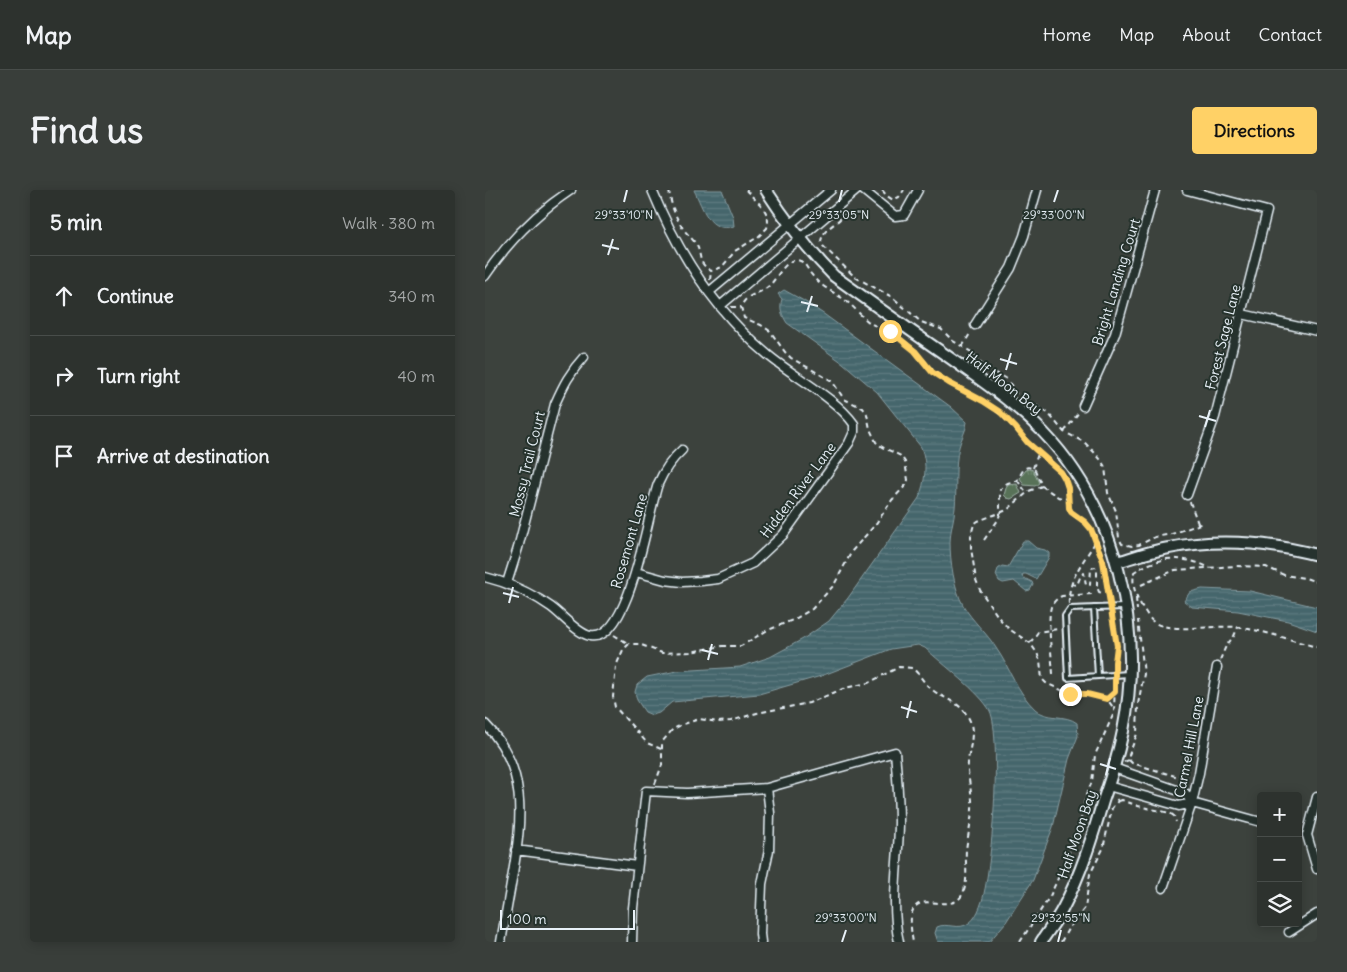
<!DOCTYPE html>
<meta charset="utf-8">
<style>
body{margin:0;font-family:Delius,sans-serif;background:#393e3a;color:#f1f3f6}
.controls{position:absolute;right:15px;bottom:15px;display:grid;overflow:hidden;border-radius:5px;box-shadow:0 2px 12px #0003}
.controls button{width:45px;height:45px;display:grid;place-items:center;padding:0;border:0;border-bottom:1px solid #484d4a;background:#2d322e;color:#f1f3f6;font:25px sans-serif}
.scale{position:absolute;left:15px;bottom:12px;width:135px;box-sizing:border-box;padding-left:5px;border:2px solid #e8f1f8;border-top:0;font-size:14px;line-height:18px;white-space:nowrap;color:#e8f1f8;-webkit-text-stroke:4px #26332d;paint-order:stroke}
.stop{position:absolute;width:15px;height:15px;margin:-11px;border:4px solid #ffd166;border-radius:50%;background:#fff}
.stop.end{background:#ffd166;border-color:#fff;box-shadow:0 1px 5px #0008}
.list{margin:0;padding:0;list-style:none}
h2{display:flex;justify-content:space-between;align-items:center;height:65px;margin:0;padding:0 20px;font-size:21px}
h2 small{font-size:16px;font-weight:400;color:#a7aaaa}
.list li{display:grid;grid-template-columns:32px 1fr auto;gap:15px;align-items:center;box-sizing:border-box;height:80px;padding:0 20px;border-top:1px solid #484d4a}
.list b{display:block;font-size:19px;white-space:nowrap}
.list em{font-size:16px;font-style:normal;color:#a7aaaa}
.icon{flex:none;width:28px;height:28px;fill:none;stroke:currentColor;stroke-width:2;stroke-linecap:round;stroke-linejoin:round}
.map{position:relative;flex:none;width:832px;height:752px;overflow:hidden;border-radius:5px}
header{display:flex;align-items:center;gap:30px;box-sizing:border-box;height:70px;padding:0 25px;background:#2d322e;border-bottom:1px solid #484d4a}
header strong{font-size:24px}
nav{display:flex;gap:28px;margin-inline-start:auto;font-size:18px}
.intro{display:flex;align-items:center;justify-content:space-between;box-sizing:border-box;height:120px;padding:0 30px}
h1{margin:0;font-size:35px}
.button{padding:12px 22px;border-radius:5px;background:#ffd166;color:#111;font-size:18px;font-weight:700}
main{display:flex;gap:30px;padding:0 30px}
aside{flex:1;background:#2d322e;border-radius:5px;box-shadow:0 2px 12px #0003}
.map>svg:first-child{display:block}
</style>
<header>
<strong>Map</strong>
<nav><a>Home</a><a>Map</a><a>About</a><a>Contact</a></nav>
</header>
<div class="intro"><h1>Find us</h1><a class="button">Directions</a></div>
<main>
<aside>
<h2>5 min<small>Walk · 380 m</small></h2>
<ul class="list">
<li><svg class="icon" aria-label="ahead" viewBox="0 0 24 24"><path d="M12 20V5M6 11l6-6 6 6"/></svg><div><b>Continue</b></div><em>340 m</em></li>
<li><svg class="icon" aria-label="right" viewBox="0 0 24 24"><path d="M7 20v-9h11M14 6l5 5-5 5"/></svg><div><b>Turn right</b></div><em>40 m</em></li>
<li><svg class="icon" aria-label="arrive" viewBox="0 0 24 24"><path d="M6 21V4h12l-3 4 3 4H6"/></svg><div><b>Arrive at destination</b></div></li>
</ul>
</aside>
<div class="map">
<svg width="832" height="752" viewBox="0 0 832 752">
<defs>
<pattern id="park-tufts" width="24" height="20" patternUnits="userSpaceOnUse" patternTransform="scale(1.25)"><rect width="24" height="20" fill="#587258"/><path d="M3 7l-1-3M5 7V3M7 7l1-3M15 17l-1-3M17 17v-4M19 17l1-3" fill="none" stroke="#708771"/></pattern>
<pattern id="water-rules" width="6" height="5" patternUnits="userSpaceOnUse" patternTransform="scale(1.25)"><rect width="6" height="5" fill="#45666c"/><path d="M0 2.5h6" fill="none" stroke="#607c82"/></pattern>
</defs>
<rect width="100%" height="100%" fill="#3c423d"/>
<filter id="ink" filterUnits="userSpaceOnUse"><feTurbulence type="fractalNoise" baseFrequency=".02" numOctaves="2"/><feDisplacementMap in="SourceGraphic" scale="10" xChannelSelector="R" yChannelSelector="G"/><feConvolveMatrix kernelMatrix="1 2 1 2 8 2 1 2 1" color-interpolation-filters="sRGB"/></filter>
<g filter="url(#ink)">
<!-- park -->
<path fill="url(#park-tufts)" stroke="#a0b2a8" d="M545,279l3,1 6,13 -4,3 -11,-1 -4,-7 6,-8z
M532,294l4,9 -10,6 -4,-1 -3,-3 3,-10z"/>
<!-- water -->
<path fill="url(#water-rules)" stroke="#869ea4" d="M209,0h28l11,27 1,9c-25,8 -31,-18 -40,-36z
M299,100l20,11 21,14 126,92 16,15c-1,10 -6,16 -8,25 -5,20 -2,41 -4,61 -1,12 -5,23 -5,34 0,20 4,46 13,63 9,16 24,28 33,43 14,20 21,44 39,61 11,11 31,5 42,14l1,13 -9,23 -16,68 -20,53 -27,42 -17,20h-51l-3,-9 2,-6c10,-5 22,4 32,-4 6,-4 10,-13 12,-19 11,-28 21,-168 9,-193 -9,-18 -49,-48 -65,-63l-7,-3 -27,4 -70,27 -62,18 -87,8 -13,11 -7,2 -7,-3 -8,-12 -2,-8 2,-7 10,-8 30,-6 63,-4 30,-10 33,-18 26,-18 19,-23 71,-100c6,-17 9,-33 2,-51l-44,-55 -34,-29 -56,-40c-5,-8 -8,-14 -5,-24l-4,-5z
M538,351h5l8,7 9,2 4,3v4l-13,22 -10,-5h-3l-1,3 10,5 1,3 -3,5 -4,1 -12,-10 -11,2 -4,-2 -3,-6 2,-6 4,-3 6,1z
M717,399l48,2 67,16v24l-29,-10 -50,-10 -46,-4 -8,-6 6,-9z"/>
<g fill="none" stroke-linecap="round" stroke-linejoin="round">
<defs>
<path id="service" d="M638,417l-53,2 -5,7 3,62 61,-4
M609,418l4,68"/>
<path id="minor" d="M378,0l32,26 9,-1 14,-25
M702,0l80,21 -52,206 -28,78
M0,86c22,-33 53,-64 86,-86
M224,102l122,-102
M235,116l137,-116
M757,124l75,17
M490,135l36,-57 13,-32 13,-46
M598,216l32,-72 40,-144
M151,382l29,8 17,2 19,-1 17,-2 35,-16 30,-28 66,-92 5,-11v-8c-19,-27 -60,-47 -86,-69 -53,-44 -90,-102 -116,-165
M0,387c24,6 46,16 66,30 11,8 26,26 39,29 40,8 58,-125 68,-152 6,-14 13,-24 24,-34
M22,393l11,-35 37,-144c8,-18 15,-32 29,-47
M0,534c43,43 37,95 28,149 -4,23 -8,46 -12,69
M629,578l71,25 7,10
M623,596l71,20 13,-3 69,19
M822,645l10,-38
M822,645l10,34
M31,660l121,16
M678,698l29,-85 7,-30 18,-106
M804,742l28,-18
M147,752l1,-34 13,-117 41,2 80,-5 128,-36c2,23 4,47 4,70 0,40 -9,80 0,120
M276,752l-1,-8 2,-50 7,-34 1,-37 -3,-25"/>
<path id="tertiary" d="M281,0c20,31 42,60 68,86 39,28 77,55 116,82 32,23 65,45 93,74 74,77 101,195 80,299 -5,24 -12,47 -20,70 -11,37 -22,73 -40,107 -6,12 -15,23 -22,34
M632,372c17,-5 34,-11 52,-14 50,-10 98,-6 148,7"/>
</defs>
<!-- service casing -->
<use href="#service" stroke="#e8f1f8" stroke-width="8"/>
<!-- minor casing -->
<use href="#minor" stroke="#e8f1f8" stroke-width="11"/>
<!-- tertiary casing -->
<use href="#tertiary" stroke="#e8f1f8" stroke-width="14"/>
<!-- path -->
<path stroke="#e8f1f8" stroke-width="2" stroke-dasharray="5 4" stroke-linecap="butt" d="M184,0c2,15 6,27 15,40 5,6 11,11 14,18 4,12 0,14 13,23l11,-4 13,-16 23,-14 9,-9c5,-18 -11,-26 -21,-38
M397,0l5,6 6,4 6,-3 5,-7
M361,21c-6,13 -22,15 -25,30l2,5 32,31 37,20 29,25 20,7 12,12 20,12 10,13 24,13 10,15 31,19 16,19 20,10 10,10 7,8 4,7 3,26 8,18 3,27 3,6 10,2 7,-1 16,-8 17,-3 31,-11
M225,90l1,-9
M246,117h10
M477,157l9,-15
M579,242l15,-20
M548,278l5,-14
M532,290l9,12
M557,296l-13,5 -22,19 -29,11 -4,3 -3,11v13l5,32 4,10 19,28 10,11 21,14 7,10 3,7 2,19 4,4 24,11h17l20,5 8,11
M705,312l9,24
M499,350l14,-20 2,-6v-24c2,-2 4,-4 6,-6 3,-2 8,-2 11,-4 6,-7 6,-18 18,-10l7,16 16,11 10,2
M681,369c16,-1 30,2 44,9
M677,370c-11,3 -19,6 -28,12 -2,14 1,21 7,33 4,6 8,14 14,18 18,10 59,2 80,4 28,3 55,13 82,20
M586,394l6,1 4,-10 3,-2 2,12h4l1,-17 4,-1 2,2v18l2,5 3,1
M656,395l34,-15 61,-4 30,1 18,8 21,3 12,4
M651,408l1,12
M584,414c-2,-24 15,-43 27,-63
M626,423l6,33 -2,24
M129,445l15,9
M545,453l8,-11 20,-3
M735,470l6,-14 8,-10 4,-9
M568,484c-1,-15 -6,-54 -2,-67 3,-6 6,-9 11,-11l30,-2
M622,509l8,-7
M176,559l-14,-6 -32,-36 -2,-10 3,-31 7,-16 6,-6h10l23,9 28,-1 32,-6h19l25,-15 29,-12 17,-10 22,-24 18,-34 23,-26 17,-25 14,-15 2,-5 -3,-18 -4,-6 -19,-9 -6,-5 -6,-13 -3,-15 -4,-6 -19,-9 -12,-18 -41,-23 -6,-6 -15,-21 -9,-6 -17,-7 -3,-11c5,-14 19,-12 29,-22 7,-7 15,-25 27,-25 9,1 10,10 15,15 7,11 22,17 33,25 9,7 16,16 25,23 5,3 12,5 17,7 7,3 14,8 19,13 16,13 22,26 41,39 11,8 25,12 36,19 18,11 30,26 44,41 10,11 24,19 34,30 9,12 4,24 8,36 3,10 16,12 22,20 11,18 17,52 19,73
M644,570l3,3 53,16 1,7
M639,572l5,-2v-5l8,-21 1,-30 6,-30 -6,-54
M170,594l7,-19v-23l11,-13 8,-4 18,-6 19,3 13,-1 26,-8 52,-10 36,-15 23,-5 31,-16 13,1c7,5 11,14 18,20 15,13 31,12 40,33 5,13 -1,28 -2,41 -1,13 3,26 4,38 1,17 -4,33 -6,50 -1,14 3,32 -4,45 -14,25 -62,-21 -49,47
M634,611l3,-1 16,6 32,7 4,3 2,6
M535,752l30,-46 18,-40 5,-20 8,-17 5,-24 6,-13 3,-27 19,-42 1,-33
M576,752l7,-13 17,-21 5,-34 13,-25 9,-41 6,-7 -3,-4"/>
<!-- service -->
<use href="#service" stroke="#26332d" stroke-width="4"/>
<!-- minor -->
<use href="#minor" stroke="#26332d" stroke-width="8"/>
<!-- tertiary -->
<use href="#tertiary" stroke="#26332d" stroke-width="10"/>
</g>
</g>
<g fill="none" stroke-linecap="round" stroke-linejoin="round" filter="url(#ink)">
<!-- route -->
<path stroke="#ffd166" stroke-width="6" d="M405,141l25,20 17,21 17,11 34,18 17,11 16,16 11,14 34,30 4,7 3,9 1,20 2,4 14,10 6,7 12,32 14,85 -2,16v30l-8,7 -20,-5h-17"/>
</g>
<!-- ticks -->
<path fill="none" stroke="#e8f1f8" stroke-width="2" d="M139,12l3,-12M354,12l3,-12M569,12l4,-12M117,55l17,4M123,65l5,-16M316,112l17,4M322,122l5,-16M515,169l17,5M521,180l5,-17M714,226l17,5M720,237l5,-17M18,403l16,4M24,413l4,-16M217,460l16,4M223,470l4,-16M416,517l16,5M422,528l4,-17M615,574l16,5M621,585l4,-17M357,752l4,-12M573,752l3,-12"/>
<g text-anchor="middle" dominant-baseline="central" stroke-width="4" stroke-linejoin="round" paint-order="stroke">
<!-- street labels -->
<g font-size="14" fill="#e8f1f8" stroke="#26332d">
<text transform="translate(631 92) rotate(-73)">Bright Landing Court</text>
<text transform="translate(738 147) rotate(-76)">Forest Sage Lane</text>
<text transform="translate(519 193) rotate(38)">Half Moon Bay</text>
<text transform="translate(42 274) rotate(-76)">Mossy Trail Court</text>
<text transform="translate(313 300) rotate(-53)">Hidden River Lane</text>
<text transform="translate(144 351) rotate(-74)">Rosemont Lane</text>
<text transform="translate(704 557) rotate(-79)">Carmel Hill Lane</text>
<text transform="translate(592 644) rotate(-71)">Half Moon Bay</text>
</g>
</g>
<g font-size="12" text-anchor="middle" fill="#e8f1f8" stroke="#26332d" stroke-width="4" stroke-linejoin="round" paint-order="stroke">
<text x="139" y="29">29°33'10"N</text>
<text x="354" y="29">29°33'05"N</text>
<text x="569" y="29">29°33'00"N</text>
<text x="361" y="732">29°33'00"N</text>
<text x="576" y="732">29°32'55"N</text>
</g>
</svg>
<div class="controls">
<button>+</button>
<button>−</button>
<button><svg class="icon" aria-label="layers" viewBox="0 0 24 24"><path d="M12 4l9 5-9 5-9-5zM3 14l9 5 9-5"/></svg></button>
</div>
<div class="scale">100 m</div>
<div class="stop" style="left:405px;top:141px"></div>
<div class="stop end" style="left:585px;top:504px"></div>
</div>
</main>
